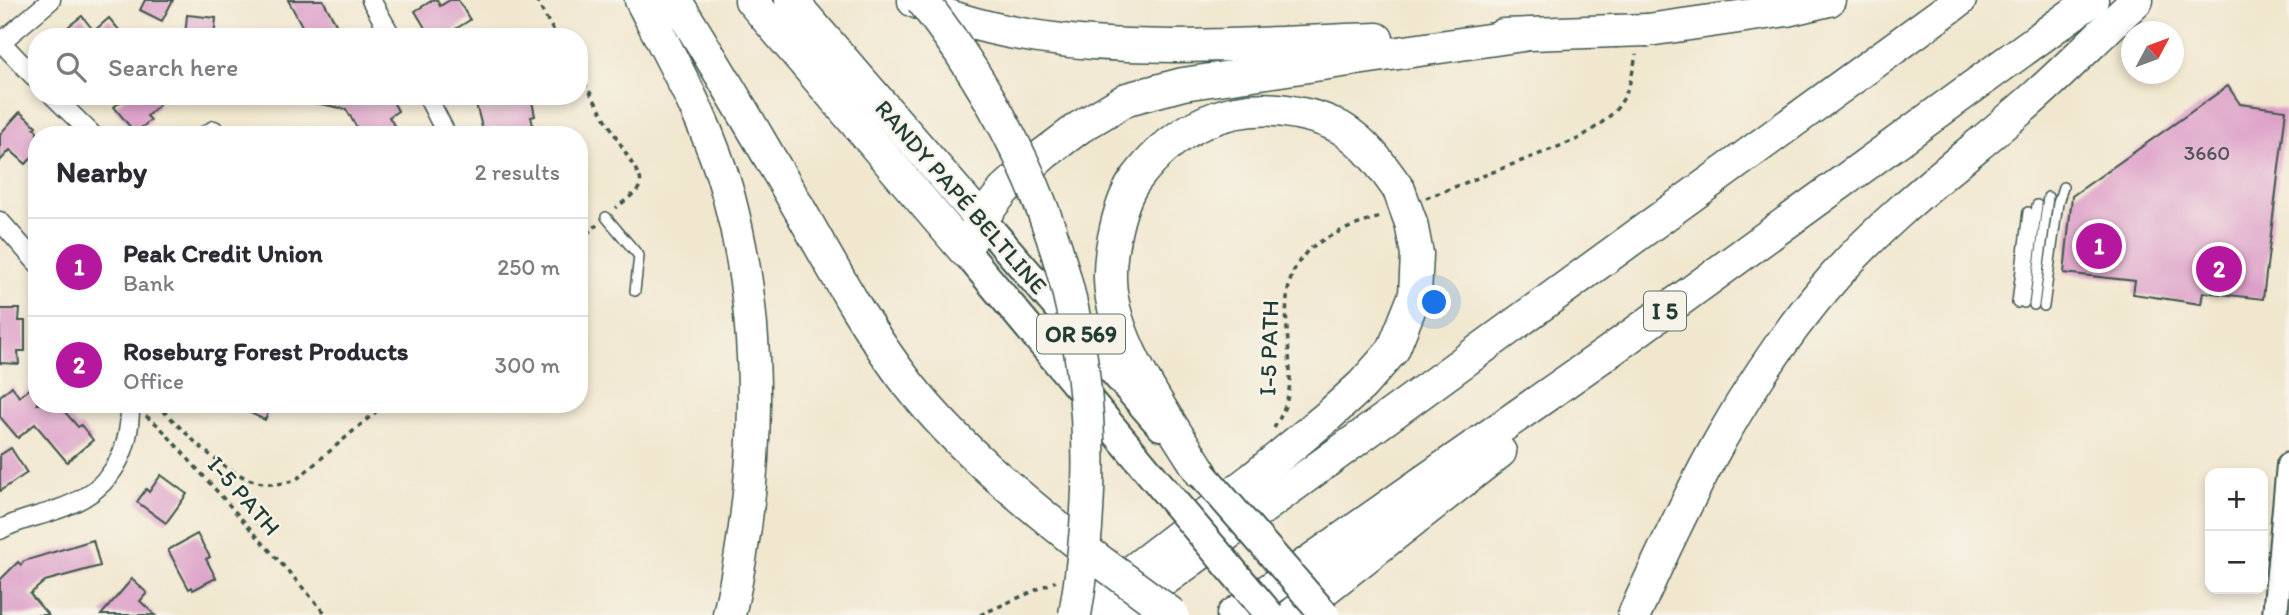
<!DOCTYPE html>
<html lang="en">
<head>
<meta charset="utf-8">
<style>
	body { margin:0; font-family:Itim,sans-serif; background:#f2f2f3; color:#2b2b33 }
	.controls { position:absolute; right:21px; bottom:21px; display:grid; overflow:hidden; border-radius:14px; box-shadow:0 4px 10px #0003 }
	.controls button { width:63px; height:63px; display:grid; place-items:center; padding:0; border:0; border-bottom:2px solid #e1e1e2; background:#fff; color:#2b2b33; font:35px sans-serif }
	.compass { position:absolute; left:2121px; top:21px; width:63px; height:63px; border-radius:50%; background:#fff; box-shadow:0 4px 10px #0003; rotate:49deg }
	.you { position:absolute; left:1435px; top:303px; width:24px; height:24px; margin:-18px; border:5px solid #fff; border-radius:50%; background:#1a73e8; box-shadow:0 0 0 10px #1a73e833 }
	.badge { display:grid; place-items:center; width:46px; height:46px; border-radius:50%; background:#b5179e; color:#fff; font-size:23px; font-weight:700 }
	.pin { position:absolute; translate:-50% -50%; border:4px solid #fff; box-shadow:0 2px 7px #0006 }
	.list { margin:0; padding:0; list-style:none }
	h2 { display:flex; justify-content:space-between; align-items:center; height:91px; margin:0; padding:0 28px; font-size:30px }
	h2 small { font-size:23px; font-weight:400; color:#7c7c81 }
	.list li { display:grid; grid-template-columns:46px 1fr auto; gap:21px; align-items:center; box-sizing:border-box; height:98px; padding:0 28px; border-top:2px solid #e1e1e2 }
	.list b { display:block; font-size:26px; white-space:nowrap }
	.list p { margin:0; font-size:23px; white-space:nowrap; color:#7c7c81 }
	.list em { font-size:23px; font-style:normal; color:#7c7c81 }
	.icon { flex:none; width:38px; height:38px; fill:none; stroke:currentColor; stroke-width:2; stroke-linecap:round; stroke-linejoin:round }
	.map { position:relative; flex:none; width:2289px; height:615px; overflow:hidden }
	.search { position:absolute; background:#fff; box-shadow:0 4px 10px #0003; left:28px; top:28px; width:560px; height:77px; display:flex; align-items:center; gap:18px; box-sizing:border-box; padding:0 24px; border-radius:28px; color:#7c7c81; font-size:26px }
	.panel { position:absolute; background:#fff; box-shadow:0 4px 10px #0003; left:28px; top:126px; width:560px; height:287px; border-radius:28px }
	.map>svg:first-child { display:block }
	.building { fill:#dc9dc7 }
	.lines { fill:none; stroke-linecap:round; stroke-linejoin:round }
	.lane-casing { stroke:#3e564b; stroke-width:12 }
	.street-casing { stroke:#3e564b; stroke-width:21 }
	.secondary-casing { stroke:#3e564b; stroke-width:28 }
	.primary-casing { stroke:#3e564b; stroke-width:32 }
	.highway-casing { stroke:#3e564b; stroke-width:35 }
	.path { stroke:#3e564b; stroke-width:3.5; stroke-dasharray:5 5; stroke-linecap:butt }
	.lane { stroke:#fff; stroke-width:9 }
	.street { stroke:#fff; stroke-width:18 }
	.secondary { stroke:#fff; stroke-width:24 }
	.primary { stroke:#fff; stroke-width:28 }
	.highway { stroke:#fff; stroke-width:32 }
	.primary-bridge-casing { stroke:#3e564b; stroke-width:32; stroke-linecap:butt }
	.highway-bridge-casing { stroke:#3e564b; stroke-width:35; stroke-linecap:butt }
	.primary-bridge { stroke:#fff; stroke-width:28 }
	.highway-bridge { stroke:#fff; stroke-width:32 }
	.labels { text-anchor:middle; stroke-width:5; stroke-linejoin:round; paint-order:stroke }
	.number-label { font-size:21px; fill:#4e5559 }
	.shield { fill:#f7f3e8; stroke:#60746a; stroke-width:2 }
	.shield-label { font-size:23px; font-weight:bold; fill:#1f3d34 }
	.street-label { font-size:24px; fill:#1f3d34; stroke:#f7f3e8 }
</style>
</head>
<body>
<div class="map">
<svg width="2289" height="615" viewBox="0 0 2289 615">
	<rect width="100%" height="100%" fill="#f7f3e8"/>
	<filter id="ink" filterUnits="userSpaceOnUse"><feTurbulence type="fractalNoise" baseFrequency=".0143" numOctaves="2"/><feDisplacementMap in="SourceGraphic" scale="14" xChannelSelector="R" yChannelSelector="G"/><feConvolveMatrix kernelMatrix="1 2 1 2 8 2 1 2 1" color-interpolation-filters="sRGB"/></filter>
	<filter id="wash" filterUnits="userSpaceOnUse"><feTurbulence type="fractalNoise" baseFrequency=".00686" numOctaves="4" result="noise"/><feDisplacementMap in="SourceGraphic" scale="28" xChannelSelector="R" yChannelSelector="G"/><feGaussianBlur stdDeviation="1.57" result="paint"/><feColorMatrix in="noise" values="0 0 0 0 0 0 0 0 0 0 0 0 0 0 0 0 0 1.4 0 .05"/><feComposite in="paint" operator="in"/></filter>
	<g filter="url(#wash)">
		<rect width="100%" height="100%" fill="#f1e7cf"/>
		<g id="blocks">
			<g class="building">
				<polygon points="145,0 173,0 162,21 140,10"/>
				<polygon points="288,0 323,0 343,37 308,37"/>
				<polygon points="433,0 437,0 440,6 450,0 458,0 470,20 454,30 458,37 435,37 432,31 428,33 415,11"/>
				<polygon points="187,15 216,18 214,37 185,37"/>
				<polygon points="82,16 94,31 109,18 125,37 77,37 69,26"/>
				<polygon points="2228,86 2240,104 2286,110 2263,299 2203,292 2201,304 2133,294 2135,281 2064,273 2072,196"/>
				<polygon points="127,96 152,96 159,105 147,116 151,120 135,133 114,107"/>
				<polygon points="316,96 390,96 398,111 389,117 400,135 361,135 346,109 315,103"/>
				<polygon points="474,96 527,96 528,102 532,101 535,116 531,117 533,125 495,135 484,135"/>
				<polygon points="20,112 36,126 34,128 37,131 37,152 26,164 10,150 0,161 0,134"/>
				<polygon points="0,309 20,309 19,321 25,321 25,351 18,351 19,364 0,363"/>
				<polygon points="37,382 37,404 58,404 78,427 81,425 93,440 67,462 35,424 18,438 0,417 0,396 12,386 19,397"/>
				<polygon points="232,404 272,404 265,420"/>
				<polygon points="11,448 27,473 0,491 0,455"/>
				<polygon points="161,475 187,494 166,523 137,502 146,489 149,492"/>
				<polygon points="197,534 210,557 206,559 216,578 193,590 192,587 189,589 168,550"/>
				<polygon points="93,540 100,566 45,581 30,594 48,615 0,615 0,580 18,562 21,565 24,561"/>
				<polygon points="132,579 147,593 140,601 155,615 101,615"/>
			</g>
		</g>
	</g>
	<g filter="url(#ink)">
		<use href="#blocks" fill-opacity="0" stroke="#3e564b" stroke-width="2"/>
		<g class="lines">
			<g class="lane-casing">
				<g id="lane">
					<polyline points="606,217 639,256 635,291"/>
					<polyline points="2017,303 2028,212"/>
					<polyline points="2024,303 2037,205"/>
					<polyline points="2034,305 2048,197"/>
					<polyline points="2044,306 2058,203 2063,187"/>
				</g>
			</g>
			<g class="street-casing">
				<g id="street">
					<polyline points="371,0 392,37"/>
					<polyline points="0,41 37,80"/>
					<polyline points="1,42 51,0"/>
					<polyline points="53,96 93,135"/>
					<polyline points="427,96 447,135"/>
					<polyline points="206,135 214,130"/>
					<polyline points="0,221 37,263"/>
					<path d="M0,530C17,520 37,517 56,510C107,493 131,458 130,404"/>
				</g>
			</g>
			<g class="secondary-casing">
				<polyline id="secondary" points="2275,615 2289,465"/>
			</g>
			<g class="primary-casing">
				<g id="primary">
					<polyline points="981,219 1161,426"/>
					<polyline points="965,251 1170,497"/>
				</g>
			</g>
			<g class="highway-casing">
				<g id="highway">
					<path d="M641,0C673,62 709,125 728,194C765,331 760,478 729,615"/>
					<path d="M675,0C719,69 759,139 800,210C834,270 867,331 909,385C961,451 1027,503 1092,555"/>
					<polyline points="751,0 965,251 981,219 1004,190 1044,154 1080,127 1127,99 1183,84 1523,35"/>
					<polyline points="791,0 981,219"/>
					<path d="M914,1C928,7 943,15 958,19C1090,60 1241,43 1377,39"/>
					<polyline points="1648,30 1787,10 1829,0"/>
					<polyline points="1503,35 1615,31"/>
					<path d="M1202,474C1169,420 1112,344 1110,280C1109,252 1119,201 1136,179C1175,127 1232,99 1297,113C1313,116 1327,120 1341,128C1366,143 1383,167 1399,190"/>
					<polyline points="1079,615 1087,606 1252,479 1327,417 1362,385 1393,350 1415,295 1417,254 1411,223"/>
					<polyline points="1116,615 1960,0"/>
					<polyline points="1233,615 1610,351 2092,0"/>
					<polyline points="1292,615 1500,452"/>
					<path d="M1634,615C1689,493 1746,376 1836,275C1891,213 1958,163 2021,109C2061,75 2098,36 2137,0"/>
				</g>
			</g>
			<g class="path">
				<polyline points="536,0 557,37"/>
				<polyline points="579,74 640,177 641,184 637,191 616,208"/>
				<path d="M1426,198L1578,139C1620,112 1628,102 1636,54"/>
				<polyline points="579,240 597,225"/>
				<path d="M156,404C191,436 244,503 297,479L385,404"/>
				<polyline points="146,416 159,426 327,615"/>
				<path d="M1274,428C1285,411 1291,392 1290,372C1289,331 1274,275 1314,246C1334,231 1360,224 1383,216"/>
				<polyline points="980,615 1056,581"/>
			</g>
			<use href="#lane" class="lane"/>
			<use href="#street" class="street"/>
			<use href="#secondary" class="secondary"/>
			<use href="#primary" class="primary"/>
			<use href="#highway" class="highway"/>
			<g class="primary-bridge-casing">
				<g id="primary-bridge">
					<polyline points="1202,474 1325,615"/>
					<polyline points="1170,497 1270,615"/>
				</g>
			</g>
			<g class="highway-bridge-casing">
				<g id="highway-bridge">
					<path d="M922,0C1067,185 1115,384 1075,615"/>
					<polyline points="1615,31 1648,30"/>
					<polyline points="1399,190 1411,223"/>
					<polyline points="1092,555 1173,615"/>
				</g>
			</g>
			<use href="#primary-bridge" class="primary-bridge"/>
			<use href="#highway-bridge" class="highway-bridge"/>
		</g>
	</g>
	<g class="labels">
		<g class="number-label">
			<text x="2207" y="160">3660</text>
		</g>
		<g class="shield">
			<rect x="1644" y="291.5" width="42" height="39" rx="5"/>
			<rect x="1037" y="314.5" width="88" height="39" rx="5"/>
		</g>
		<g class="shield-label">
			<text x="1665" y="319">I 5</text>
			<text x="1081" y="342">OR 569</text>
		</g>
		<g class="street-label">
			<text transform="translate(961 197) rotate(49)" y="8">RANDY PAPÉ BELTLINE</text>
			<text transform="translate(1269 348) rotate(-88)" y="8">I-5 PATH</text>
			<text transform="translate(244 496) rotate(49)" y="8">I-5 PATH</text>
		</g>
	</g>
</svg>
<div class="controls">
<button>+</button>
<button>−</button>
</div>
<svg class="compass" viewBox="-18 -18 36 36"><path d="M0-13l5 13h-10z" fill="#e53935"/><path d="M0 13l5-13h-10z" fill="#7c7c81"/></svg>
<div class="you"></div>
<div class="pin badge" style="left:2099px;top:246px">1</div>
<div class="pin badge" style="left:2219px;top:269px">2</div>
<div class="search"><svg class="icon" aria-label="search" viewBox="0 0 24 24"><circle cx="10" cy="10" r="6"/><path d="M15 15l6 6"/></svg>Search here</div>
<section class="panel">
<h2>Nearby<small>2 results</small></h2>
<ul class="list">
<li><span class="badge">1</span><div><b>Peak Credit Union</b><p>Bank</p></div><em>250 m</em></li>
<li><span class="badge">2</span><div><b>Roseburg Forest Products</b><p>Office</p></div><em>300 m</em></li>
</ul>
</section>
</div>
</body>
</html>
